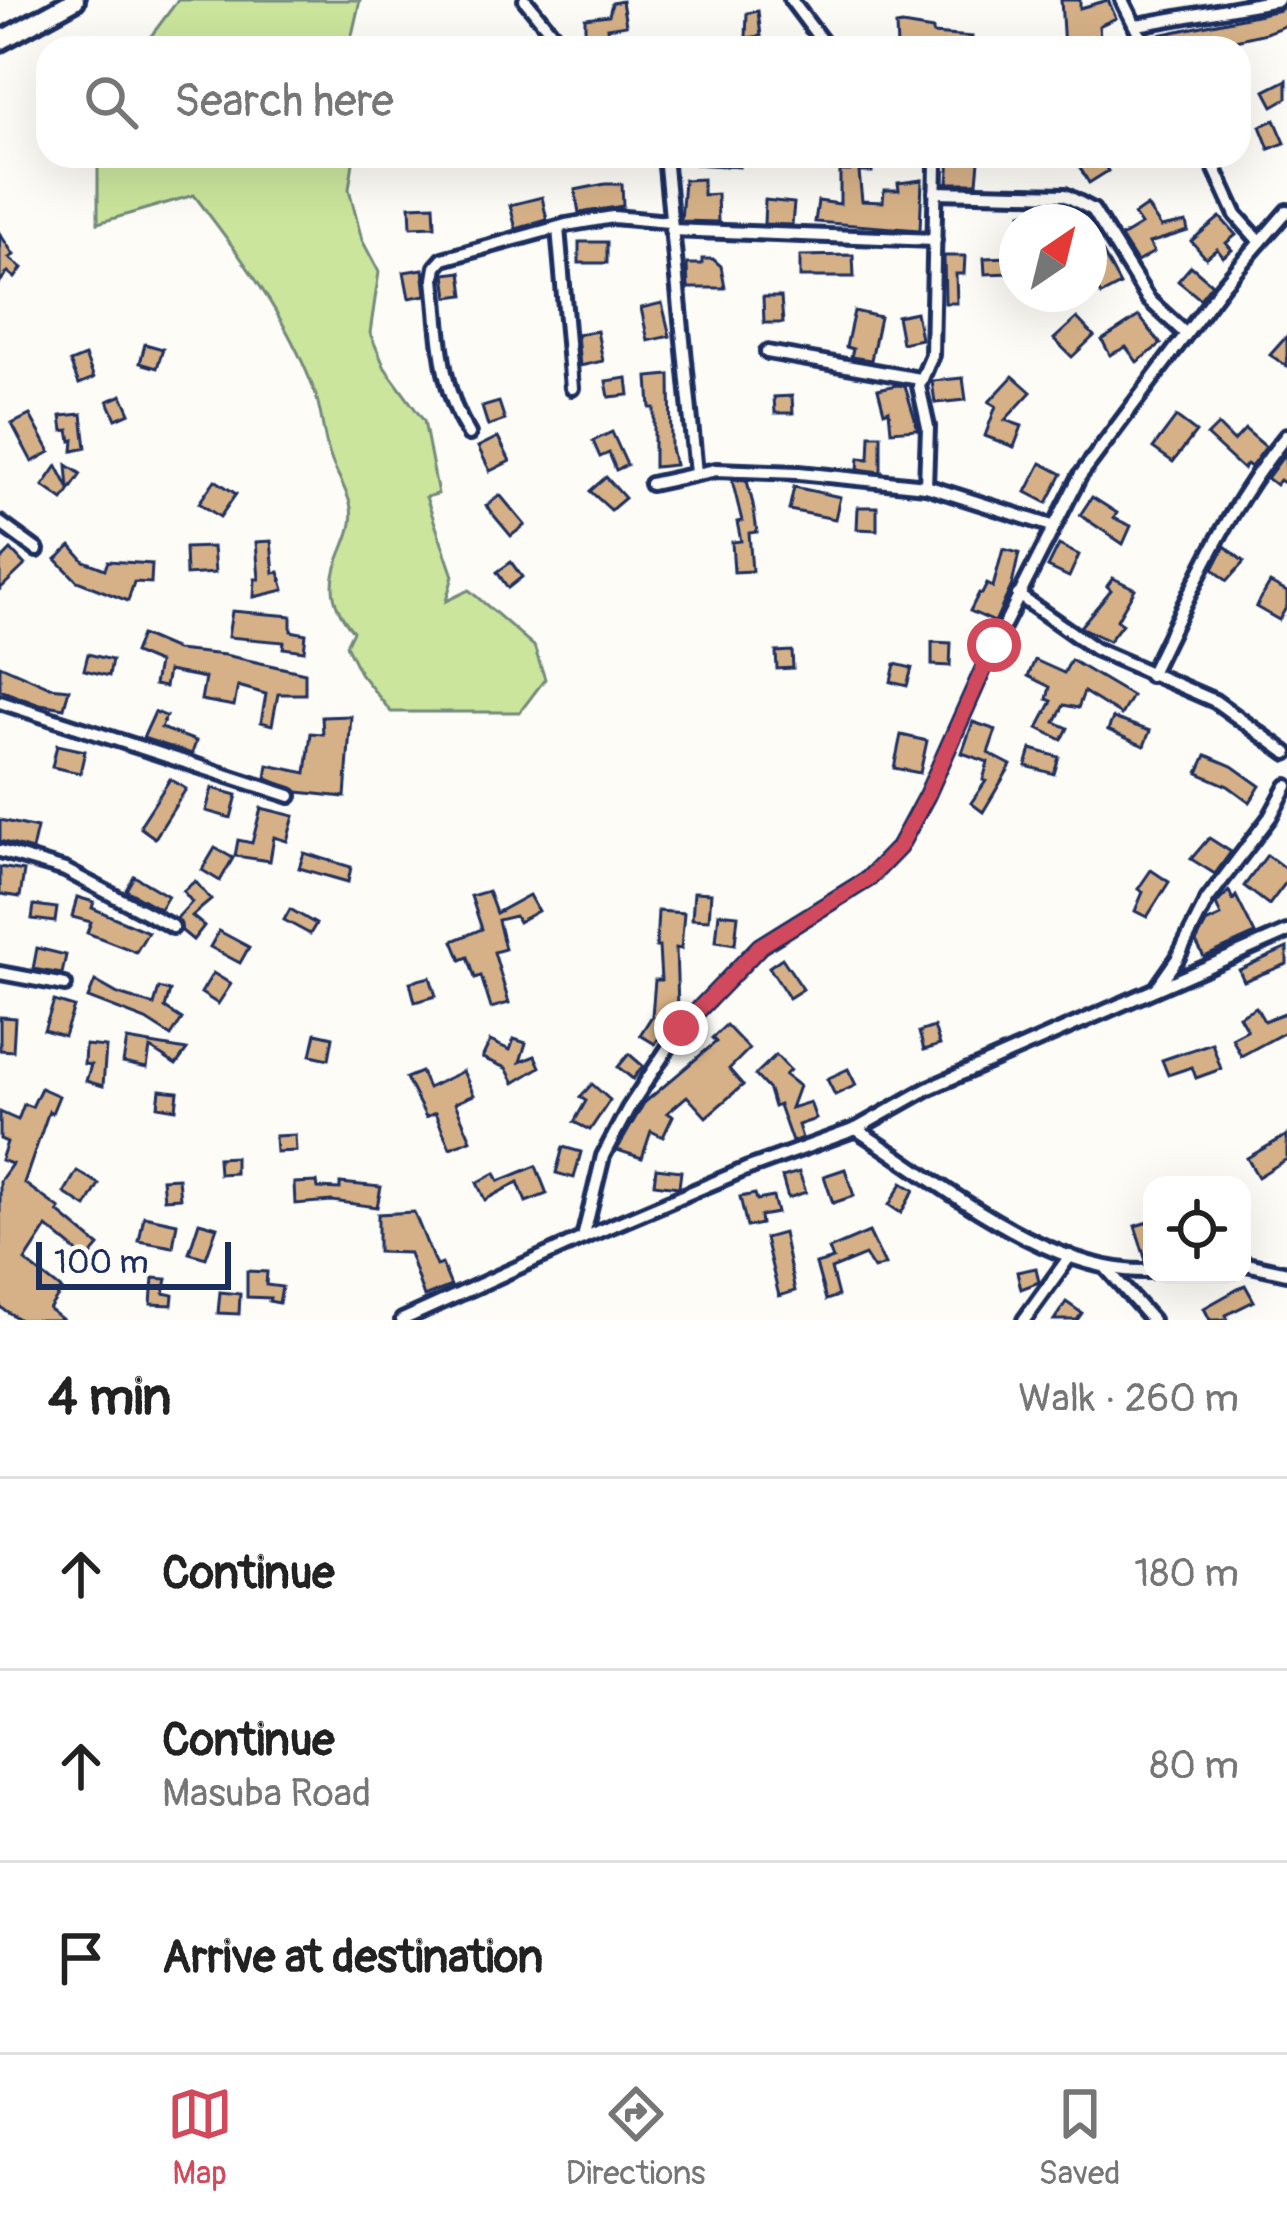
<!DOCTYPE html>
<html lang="en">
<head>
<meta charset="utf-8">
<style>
	body { margin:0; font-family:Pangolin,sans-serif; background:#f2f2f2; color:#222 }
	.controls { position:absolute; right:36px; bottom:36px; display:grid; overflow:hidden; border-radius:24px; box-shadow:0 12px 48px #0002 }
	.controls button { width:108px; height:108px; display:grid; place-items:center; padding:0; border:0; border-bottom:3px solid #e0e0e0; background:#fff; color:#222; font:60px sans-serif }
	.compass { position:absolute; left:999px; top:204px; width:108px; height:108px; border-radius:50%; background:#fff; box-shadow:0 12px 48px #0002; rotate:35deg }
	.scale { position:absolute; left:36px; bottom:30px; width:195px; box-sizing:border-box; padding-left:12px; border:6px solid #1b2f5e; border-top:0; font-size:33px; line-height:42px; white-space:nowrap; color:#1b2f5e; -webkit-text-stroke:9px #fdfcf7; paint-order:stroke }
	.stop { position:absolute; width:36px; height:36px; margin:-27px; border:9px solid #d1495b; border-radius:50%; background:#fff }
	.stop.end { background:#d1495b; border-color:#fff; box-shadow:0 3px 12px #0008 }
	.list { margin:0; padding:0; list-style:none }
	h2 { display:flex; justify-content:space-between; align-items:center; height:156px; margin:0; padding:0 48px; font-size:51px }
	h2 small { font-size:39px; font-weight:400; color:#767676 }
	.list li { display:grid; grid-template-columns:78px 1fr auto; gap:36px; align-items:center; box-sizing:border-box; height:192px; padding:0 48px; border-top:3px solid #e0e0e0 }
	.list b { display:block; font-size:45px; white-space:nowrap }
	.list p { margin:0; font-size:39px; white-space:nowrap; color:#767676 }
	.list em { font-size:39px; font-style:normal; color:#767676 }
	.icon { flex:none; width:66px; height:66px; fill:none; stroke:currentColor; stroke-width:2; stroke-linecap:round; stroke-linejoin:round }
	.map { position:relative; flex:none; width:1287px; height:1320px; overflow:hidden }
	.search { position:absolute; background:#fff; box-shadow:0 12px 48px #0002; left:36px; right:36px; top:36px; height:132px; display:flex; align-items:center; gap:30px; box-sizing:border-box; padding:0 42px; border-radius:36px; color:#767676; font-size:45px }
	.sheet { height:732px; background:#fff }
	nav { display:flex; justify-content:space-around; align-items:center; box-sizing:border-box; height:168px; border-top:3px solid #e0e0e0; background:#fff; font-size:33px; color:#767676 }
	nav a { display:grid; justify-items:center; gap:6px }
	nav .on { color:#d1495b }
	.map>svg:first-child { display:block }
	.green { fill:#cbe59c; stroke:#738a7d; stroke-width:3 }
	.building { fill:#d6b187; stroke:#1b2f5e; stroke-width:3 }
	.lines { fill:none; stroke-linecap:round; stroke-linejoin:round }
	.minor-casing { stroke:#1b2f5e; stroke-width:20 }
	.primary-casing { stroke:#1b2f5e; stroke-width:26 }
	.minor { stroke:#fdfcf7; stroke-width:10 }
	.primary { stroke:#fdfcf7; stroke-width:16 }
	.route { stroke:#d1495b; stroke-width:15 }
</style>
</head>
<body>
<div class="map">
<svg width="1287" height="1320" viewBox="0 0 1287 1320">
	<rect width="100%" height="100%" fill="#fdfcf7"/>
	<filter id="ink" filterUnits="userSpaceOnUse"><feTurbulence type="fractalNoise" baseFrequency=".00833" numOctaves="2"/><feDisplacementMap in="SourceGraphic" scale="24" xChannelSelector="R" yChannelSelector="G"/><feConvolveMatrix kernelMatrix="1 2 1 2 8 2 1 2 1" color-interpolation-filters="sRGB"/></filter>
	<g filter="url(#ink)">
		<g class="green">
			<polygon points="178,0 360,0 349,48 142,48"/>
			<path d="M98,156H354L349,189L362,240L379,272L370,333L385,368L424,421L438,494L426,497L453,576L446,601L469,590L534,646L545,679L520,712H391L360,673L346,645L353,631C304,575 362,546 350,503C345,486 334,470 329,453C322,432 322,410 314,390C287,318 241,256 194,195L98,223Z"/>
		</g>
		<g class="building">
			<polygon points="1061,0 1080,0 1080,8 1108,0 1116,18 1099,26 1101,48 1064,48"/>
			<polygon points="622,1 626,25 607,28 609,48 598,48 597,41 585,42 585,18 609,15 612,3"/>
			<polygon points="1287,3 1287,25 1266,33 1200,48 1156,48 1154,36 1280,10"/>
			<polygon points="758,11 761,36 746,38 747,13"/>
			<polygon points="902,25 933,30 933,34 972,37 971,48 897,48 896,26"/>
			<polygon points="1287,80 1287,98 1273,106 1265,91"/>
			<polygon points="1275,120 1285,143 1269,149 1260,126"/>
			<polygon points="696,156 738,156 739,167 695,164"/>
			<polygon points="851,156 873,156 872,172 859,172 862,201 883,202 884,190 899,190 898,183 922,180 920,230 815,222 818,201 840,204 840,171 850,171"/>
			<polygon points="1073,156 1099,156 1108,171 1089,183"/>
			<polygon points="950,158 979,161 977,183 948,183"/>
			<polygon points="703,179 703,195 717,194 718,222 681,221 684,180"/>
			<polygon points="605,184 622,184 623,206 579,213 575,190"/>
			<polygon points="542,197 547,220 516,229 510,205"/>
			<polygon points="765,200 794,203 792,225 764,224"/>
			<polygon points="434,205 435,226 411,227 410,206"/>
			<polygon points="1045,206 1050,222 1024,222 1021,213"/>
			<polygon points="1147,206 1161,227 1186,222 1188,231 1149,243 1154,252 1137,262 1121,237 1141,225 1134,215"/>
			<polygon points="1220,217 1236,235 1226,243 1232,250 1223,257 1217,249 1206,258 1191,241"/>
			<polygon points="0,234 14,255 9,258 22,268 15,278 8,272 0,282"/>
			<rect x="579" y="242" width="28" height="21"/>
			<polygon points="1103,253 1120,285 1101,295 1094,283 1089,286 1089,260"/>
			<polygon points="853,255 854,277 800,277 800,256"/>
			<polygon points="944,256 965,256 964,274 956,274 957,303 945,303"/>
			<polygon points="1010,257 1011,273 985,274 984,258"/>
			<polygon points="702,259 713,259 721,266 725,288 688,288 687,264 702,264"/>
			<polygon points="1191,266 1212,284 1200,299 1178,281"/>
			<polygon points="423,269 426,295 409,298 404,272"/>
			<polygon points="461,272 464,295 448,297 445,274"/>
			<polygon points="763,297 781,297 783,323 764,323"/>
			<polygon points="662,303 670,336 648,341 641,308"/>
			<polygon points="854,311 880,317 871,360 851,357 853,349 846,347"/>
			<polygon points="916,312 921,339 902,343 897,316"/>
			<polygon points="1139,316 1161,344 1137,362 1126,347 1110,355 1102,340"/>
			<polygon points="1077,318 1094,336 1072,357 1054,339"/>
			<polygon points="597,331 603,361 580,366 577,335"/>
			<polygon points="1287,336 1287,366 1270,355"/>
			<polygon points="145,344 163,349 157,368 140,363"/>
			<polygon points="85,356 94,378 79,384 70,362"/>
			<polygon points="670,375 671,448 675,465 654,467 654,408 650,408 648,377"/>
			<polygon points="1013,376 1031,392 1005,420 1022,426 1014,447 985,436 996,406 989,402"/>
			<polygon points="627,378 629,395 609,397 606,381"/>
			<polygon points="963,378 966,400 935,403 932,381"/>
			<polygon points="897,385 905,386 918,429 891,431 889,410 884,412 878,389"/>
			<polygon points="122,395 130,413 116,419 108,401"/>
			<polygon points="792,396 793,413 775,413 774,397"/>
			<polygon points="499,402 505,420 488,426 482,407"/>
			<polygon points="82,414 86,448 73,451 74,440 71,441 69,430 63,431 61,416"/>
			<polygon points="30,415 50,452 32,462 12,424"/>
			<polygon points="1176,417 1196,432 1173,462 1153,448"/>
			<polygon points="1218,425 1234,441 1245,429 1266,447 1251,467 1247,464 1243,469 1207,436"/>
			<polygon points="612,432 627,465 616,470 609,453 600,457 593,441"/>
			<polygon points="870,435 881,435 881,472 858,469 859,458 869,459"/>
			<polygon points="498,437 510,461 490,471 478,447"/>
			<polygon points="1285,454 1287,485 1280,480 1276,485 1267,478"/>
			<polygon points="1041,463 1062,474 1047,503 1026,492"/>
			<polygon points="67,465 81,474 63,500 43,486 57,466 69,489"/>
			<polygon points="606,477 625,498 611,510 590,491"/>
			<polygon points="215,480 236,494 220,517 199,503"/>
			<polygon points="732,480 747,481 753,504 757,532 749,533 752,571 734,572 732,542 741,541 737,522 742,521"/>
			<polygon points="794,487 840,497 835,519 789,510"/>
			<polygon points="500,495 525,525 511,536 486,506"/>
			<polygon points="1092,497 1117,513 1114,518 1131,526 1123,544 1080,515"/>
			<polygon points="858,507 877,507 877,530 857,529"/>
			<polygon points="271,541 274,573 279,572 284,590 254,597 255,579 259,579 256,542"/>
			<polygon points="1059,545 1079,555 1069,577 1048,567"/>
			<polygon points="71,546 84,561 105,569 108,561 152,564 151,583 134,582 128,601 77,581 56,559"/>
			<polygon points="1225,546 1244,562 1227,581 1213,569"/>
			<polygon points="213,547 215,573 186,575 185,548"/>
			<polygon points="1003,549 1019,553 1012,585 995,622 970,611 979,593 982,594 987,584 993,587"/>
			<polygon points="11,550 25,565 0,589 0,561"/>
			<polygon points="511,562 522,577 508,588 497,572"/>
			<polygon points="1113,578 1135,589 1117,620 1122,624 1109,641 1080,627 1111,590 1107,586"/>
			<polygon points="1270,583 1287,592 1287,606 1279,620 1256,607"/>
			<polygon points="232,611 291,616 291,631 306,634 304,651 283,648 284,642 228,637"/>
			<polygon points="141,635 176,650 225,655 305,673 305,694 278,694 272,725 261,722 266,694 238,686 234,706 201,700 205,678 168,671 165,687 154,685 158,663 134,653"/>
			<polygon points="932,642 951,643 950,666 932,665"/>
			<polygon points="792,651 793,668 777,669 776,652"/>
			<polygon points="88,654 112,660 109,676 84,670"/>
			<polygon points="1035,660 1064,673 1071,660 1132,696 1121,715 1084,692 1078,708 1064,705 1055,722 1068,728 1062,740 1038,728 1052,701 1047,699 1050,687 1028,676"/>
			<polygon points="895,664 912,668 907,686 891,682"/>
			<polygon points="0,665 50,687 69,689 64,708 34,703 0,690"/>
			<polygon points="155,712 166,716 161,728 196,741 192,754 143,738"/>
			<polygon points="351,716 345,797 298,792 266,778 268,765 306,773 311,733 323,734 322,717"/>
			<polygon points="1113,718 1150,731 1144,746 1108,730"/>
			<polygon points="973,722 996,730 988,753 1011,765 983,812 971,803 986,781 983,780 988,762 962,753"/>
			<polygon points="901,735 927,741 920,773 894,768"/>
			<polygon points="57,745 85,751 80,773 52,767"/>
			<polygon points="1031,749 1059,757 1054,774 1026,766"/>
			<polygon points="1206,755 1232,766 1260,786 1250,802 1228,786 1198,773"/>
			<polygon points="170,779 186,789 155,838 141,828 141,824"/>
			<polygon points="212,788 237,795 231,818 206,811"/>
			<polygon points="261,808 294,816 287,841 274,837 270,861 235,856 238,840 252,843"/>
			<polygon points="0,820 37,828 32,850 0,841"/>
			<polygon points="1209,838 1231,852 1215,874 1191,859"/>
			<polygon points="215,848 233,858 220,881 202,870"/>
			<polygon points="304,853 351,867 348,882 299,868"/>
			<polygon points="1267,855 1287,870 1287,881 1269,905 1244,886"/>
			<polygon points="0,867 24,871 20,897 0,894"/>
			<polygon points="1151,870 1169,882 1147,917 1135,911 1143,892 1138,889"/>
			<polygon points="134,876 168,896 160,909 126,890"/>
			<polygon points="195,881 211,900 192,916 204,926 193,940 182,931 177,918 192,902 183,891"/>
			<polygon points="488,891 496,913 529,895 538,911 518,922 515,916 498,920 505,949 494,952 509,1003 491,1008 481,976 475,978 468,957 461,960 453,941 482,929 471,896"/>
			<polygon points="1229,891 1233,900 1236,896 1255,934 1204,957 1196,942 1206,923 1221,916 1216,904"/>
			<polygon points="694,892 711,893 709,920 692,919"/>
			<polygon points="77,897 94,902 92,908 148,932 136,952 87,933 91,922 72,917"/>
			<polygon points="34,905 57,908 55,922 32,919"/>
			<polygon points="290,909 316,924 310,934 284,920"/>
			<polygon points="658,911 684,913 681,949 676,948 678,1008 655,1044 640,1035 652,1016 655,980 661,980 659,947 656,947"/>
			<polygon points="719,913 738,915 735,944 716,941"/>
			<polygon points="219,931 249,947 240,963 210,947"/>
			<polygon points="37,948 66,955 62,974 33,969"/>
			<polygon points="1287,948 1287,964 1244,981 1239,970"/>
			<polygon points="782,958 803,989 789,998 769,967"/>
			<polygon points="213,973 231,984 218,1004 201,993"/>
			<polygon points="430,977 436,996 415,1002 410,982"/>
			<polygon points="95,981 118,994 154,1005 159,988 170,991 165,1008 182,1019 171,1036 146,1020 88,998"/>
			<polygon points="54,1001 74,1007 64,1036 44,1030"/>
			<polygon points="1256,1007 1264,1021 1287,1012 1287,1031 1241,1056 1232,1038 1247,1030 1239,1016"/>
			<polygon points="0,1017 15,1018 13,1051 0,1050"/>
			<polygon points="726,1025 749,1049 729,1069 743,1085 706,1117 687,1096 667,1113 673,1116 663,1137 651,1131 642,1158 617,1150 644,1103 716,1042 712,1038"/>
			<polygon points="934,1027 940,1045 924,1050 919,1032"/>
			<polygon points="316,1033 333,1037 329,1059 311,1055"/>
			<polygon points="514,1039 526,1043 520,1062 535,1056 540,1067 514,1083 506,1068 482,1058 490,1041 510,1050"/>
			<polygon points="127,1040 187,1050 176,1065 150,1048 147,1068 123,1063"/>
			<polygon points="1212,1043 1221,1069 1196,1078 1192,1067 1168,1075 1162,1060"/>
			<polygon points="85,1045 106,1047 103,1086 86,1081 91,1065 84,1064"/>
			<polygon points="629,1054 643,1066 633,1079 618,1067"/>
			<polygon points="776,1055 790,1070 785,1075 799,1086 791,1108 810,1102 816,1119 798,1125 802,1138 792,1142 779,1105 774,1107 769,1090 755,1075"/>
			<polygon points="848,1069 856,1085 835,1095 827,1079"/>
			<polygon points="463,1071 474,1095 455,1103 471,1140 450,1148 435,1113 426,1117 406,1078 421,1072 428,1088"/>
			<polygon points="592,1084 610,1100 590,1130 574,1122 586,1101 580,1097"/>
			<polygon points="41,1088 59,1096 52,1113 49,1111 24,1183 60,1209 58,1212 99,1246 87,1260 47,1227 25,1261 62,1290 49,1309 63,1320 20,1320 0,1307 0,1181 12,1164 1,1160 7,1142 0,1139 0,1112 18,1120 24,1104 32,1107"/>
			<polygon points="160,1090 178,1092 176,1109 158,1106"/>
			<polygon points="295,1135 296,1151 276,1152 275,1136"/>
			<polygon points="1287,1135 1287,1159 1258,1177 1247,1158"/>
			<polygon points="563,1147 581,1152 574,1178 556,1173"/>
			<polygon points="235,1157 235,1173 219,1174 218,1158"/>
			<polygon points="536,1166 547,1194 526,1202 518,1182 485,1200 477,1183 495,1173 499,1181"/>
			<polygon points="656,1168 681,1171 679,1187 654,1184"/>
			<polygon points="845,1169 854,1196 833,1203 824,1176"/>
			<polygon points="77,1171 99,1184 86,1207 64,1193"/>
			<polygon points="799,1172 806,1192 788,1198 782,1177"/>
			<polygon points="178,1178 180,1198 164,1199 162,1179"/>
			<polygon points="317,1182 318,1188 340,1189 340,1183 381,1187 377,1207 332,1201 295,1204 294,1183"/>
			<polygon points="902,1183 914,1190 901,1213 889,1205"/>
			<polygon points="755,1194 757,1200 773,1197 777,1213 760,1216 761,1224 747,1227 740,1197"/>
			<polygon points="414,1212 436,1266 442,1264 451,1286 424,1297 409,1253 378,1252 378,1214"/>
			<polygon points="144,1216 177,1223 173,1247 139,1241"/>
			<polygon points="1152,1221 1152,1261 1146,1261 1135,1226"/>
			<polygon points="199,1222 217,1227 206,1258 189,1253"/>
			<polygon points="869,1232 885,1265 874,1269 865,1255 831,1269 838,1296 826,1300 816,1264 833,1259 829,1249"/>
			<polygon points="783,1233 795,1291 779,1296 765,1238"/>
			<polygon points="1036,1268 1039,1282 1021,1289 1017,1272"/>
			<polygon points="247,1271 267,1272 266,1285 282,1287 279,1303 269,1301 270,1298 247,1297"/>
			<polygon points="153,1278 167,1279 164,1293 173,1295 172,1305 151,1304"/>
			<polygon points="1245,1285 1254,1301 1226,1315 1228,1320 1210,1320 1204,1308"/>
			<polygon points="220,1292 240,1294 239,1314 218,1313"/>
			<polygon points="1066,1302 1082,1313 1077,1320 1054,1320"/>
		</g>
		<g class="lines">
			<g class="minor-casing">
				<g id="minor">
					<polyline points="525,0 564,48"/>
					<polyline points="791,0 827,48"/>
					<polyline points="1122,0 1146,48"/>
					<polyline points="1137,25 1278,0"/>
					<polyline points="665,156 696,473"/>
					<polyline points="1209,156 1236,215 1260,242"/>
					<polyline points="935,192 1065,195 1093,210 1148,299 1186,334"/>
					<polyline points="558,228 572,388"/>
					<polyline points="671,230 935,240"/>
					<polyline points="767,352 920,379"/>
					<path d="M469,434C439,387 440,333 434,279L436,267L443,259L566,225L613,217L669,222"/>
					<polyline points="651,484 716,470 799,473 926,486 1052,526"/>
					<polyline points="926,486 928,427 919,386 932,355 936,164 931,156"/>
					<polyline points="0,523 37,550"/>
					<polyline points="1018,595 1095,649 1215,701 1287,753"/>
					<path d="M1150,675C1191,592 1227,507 1287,435"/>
					<polyline points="0,702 290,796"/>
					<polyline points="0,851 65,870 173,927"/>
					<polyline points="0,973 65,985"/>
					<polyline points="1156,989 1177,959 1207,900 1270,817 1287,786"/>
					<path d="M856,1129C940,1183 1049,1275 1152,1271"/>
					<polyline points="583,1238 746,1169 856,1129 927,1089 1287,932"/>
					<polyline points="1242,1263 1287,1273"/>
					<polyline points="1107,1269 1152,1320"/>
					<polyline points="402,1320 583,1238 603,1156 628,1109 681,1028 760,946 868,879 899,847 927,795 994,645 1080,476 1223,285 1287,211"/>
					<polyline points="1024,1320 1070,1256"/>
				</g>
			</g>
			<g class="primary-casing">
				<polyline id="primary" points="0,41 75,0"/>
			</g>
			<use href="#minor" class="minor"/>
			<use href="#primary" class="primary"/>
		</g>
	</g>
	<g class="lines" filter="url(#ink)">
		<polyline class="route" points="681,1028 760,946 868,879 899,847 927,795 994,645"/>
	</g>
</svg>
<div class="controls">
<button><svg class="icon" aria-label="locate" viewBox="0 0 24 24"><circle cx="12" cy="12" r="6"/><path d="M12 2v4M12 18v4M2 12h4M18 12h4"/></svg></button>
</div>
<svg class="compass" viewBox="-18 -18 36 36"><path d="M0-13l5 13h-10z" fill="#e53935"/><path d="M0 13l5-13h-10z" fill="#767676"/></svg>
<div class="scale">100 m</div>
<div class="stop" style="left:994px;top:645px"></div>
<div class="stop end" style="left:681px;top:1028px"></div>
<div class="search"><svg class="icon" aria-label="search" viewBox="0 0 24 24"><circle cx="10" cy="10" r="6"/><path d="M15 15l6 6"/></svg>Search here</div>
</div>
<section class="sheet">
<h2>4 min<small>Walk · 260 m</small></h2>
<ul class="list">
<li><svg class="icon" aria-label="ahead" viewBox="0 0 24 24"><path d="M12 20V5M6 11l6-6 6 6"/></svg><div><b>Continue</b></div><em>180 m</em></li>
<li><svg class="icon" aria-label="ahead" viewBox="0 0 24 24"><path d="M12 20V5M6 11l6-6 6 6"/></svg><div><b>Continue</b><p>Masuba Road</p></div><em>80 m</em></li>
<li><svg class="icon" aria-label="arrive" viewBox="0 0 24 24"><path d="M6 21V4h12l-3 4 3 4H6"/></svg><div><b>Arrive at destination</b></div></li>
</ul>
</section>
<nav>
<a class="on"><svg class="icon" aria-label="map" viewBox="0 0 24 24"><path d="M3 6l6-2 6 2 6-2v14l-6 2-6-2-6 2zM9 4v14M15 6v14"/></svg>Map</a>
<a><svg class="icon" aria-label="directions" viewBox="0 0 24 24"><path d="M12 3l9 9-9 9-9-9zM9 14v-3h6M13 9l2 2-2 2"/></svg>Directions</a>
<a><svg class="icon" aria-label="saved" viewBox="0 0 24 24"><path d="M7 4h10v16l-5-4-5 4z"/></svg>Saved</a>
</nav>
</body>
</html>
